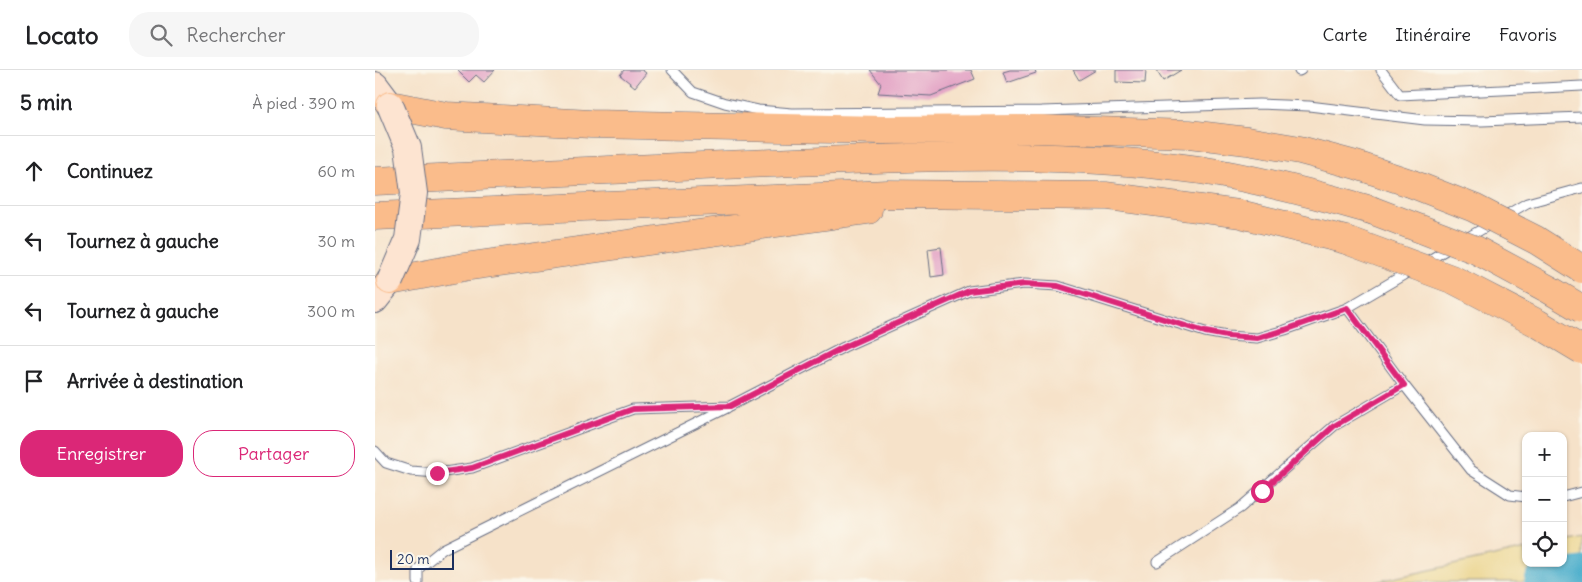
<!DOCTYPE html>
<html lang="fr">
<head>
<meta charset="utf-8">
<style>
	body { margin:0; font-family:Delius,sans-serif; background:#f6f6f6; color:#202124 }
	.controls { position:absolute; right:15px; bottom:15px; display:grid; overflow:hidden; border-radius:10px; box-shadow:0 1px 4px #0004 }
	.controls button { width:45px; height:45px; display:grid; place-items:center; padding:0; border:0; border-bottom:1px solid #e0e0e0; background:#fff; color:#202124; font:25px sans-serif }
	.scale { position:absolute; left:15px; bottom:12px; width:64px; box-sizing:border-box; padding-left:5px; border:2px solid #1b2f5e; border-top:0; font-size:14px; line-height:18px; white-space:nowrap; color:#1b2f5e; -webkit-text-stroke:4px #fbf7ec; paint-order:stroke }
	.stop { position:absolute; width:15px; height:15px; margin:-11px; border:4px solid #db2777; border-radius:50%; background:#fff }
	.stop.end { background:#db2777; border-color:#fff; box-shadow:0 1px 5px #0008 }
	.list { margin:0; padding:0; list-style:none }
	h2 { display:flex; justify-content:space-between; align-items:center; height:65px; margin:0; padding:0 20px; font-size:21px }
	h2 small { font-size:16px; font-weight:400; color:#757577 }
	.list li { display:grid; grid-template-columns:32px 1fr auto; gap:15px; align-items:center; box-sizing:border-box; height:70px; padding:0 20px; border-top:1px solid #e0e0e0 }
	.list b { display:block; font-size:19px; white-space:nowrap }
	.list em { font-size:16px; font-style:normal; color:#757577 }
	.actions { display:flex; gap:10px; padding:15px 20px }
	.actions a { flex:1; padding:11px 0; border:1px solid #db2777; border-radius:20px; text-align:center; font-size:18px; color:#db2777 }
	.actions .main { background:#db2777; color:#fff }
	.icon { flex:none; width:28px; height:28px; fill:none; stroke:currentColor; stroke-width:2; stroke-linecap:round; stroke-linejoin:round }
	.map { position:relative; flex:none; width:1207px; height:512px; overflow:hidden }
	header { display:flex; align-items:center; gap:30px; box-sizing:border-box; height:70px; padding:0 25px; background:#fff; border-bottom:1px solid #e0e0e0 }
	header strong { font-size:24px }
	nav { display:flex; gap:28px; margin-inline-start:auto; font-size:18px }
	.search { width:350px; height:45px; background:#f6f6f6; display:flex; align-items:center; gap:12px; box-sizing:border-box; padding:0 18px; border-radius:20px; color:#757577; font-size:19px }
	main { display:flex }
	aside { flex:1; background:#fff }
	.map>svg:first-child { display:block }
	.sand { fill:#eeda9e; stroke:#84847e }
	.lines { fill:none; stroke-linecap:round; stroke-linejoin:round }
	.river { stroke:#4dafcc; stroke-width:39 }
	.building { fill:#e3a3c5 }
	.service-casing { stroke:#686e83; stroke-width:11 }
	.secondary-casing { stroke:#686e83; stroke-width:28 }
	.trunk-casing { stroke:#686e83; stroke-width:29 }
	.service { stroke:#fff; stroke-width:9 }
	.secondary { stroke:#fde4d1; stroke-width:26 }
	.trunk { stroke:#fabc8b; stroke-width:28 }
	.secondary-bridge-casing { stroke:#686e83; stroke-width:28; stroke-linecap:butt }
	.trunk-bridge-casing { stroke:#686e83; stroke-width:29; stroke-linecap:butt }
	.secondary-bridge { stroke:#fde4d1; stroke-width:26 }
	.trunk-bridge { stroke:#fabc8b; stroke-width:28 }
	.route { stroke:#db2777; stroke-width:6 }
</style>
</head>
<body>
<header>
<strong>Locato</strong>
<div class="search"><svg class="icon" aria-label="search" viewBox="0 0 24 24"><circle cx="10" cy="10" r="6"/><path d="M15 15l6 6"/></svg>Rechercher</div>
<nav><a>Carte</a><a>Itinéraire</a><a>Favoris</a></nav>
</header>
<main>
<aside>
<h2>5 min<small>À pied · 390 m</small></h2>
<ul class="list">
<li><svg class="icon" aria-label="ahead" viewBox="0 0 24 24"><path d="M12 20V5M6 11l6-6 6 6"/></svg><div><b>Continuez</b></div><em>60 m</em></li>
<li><svg class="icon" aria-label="left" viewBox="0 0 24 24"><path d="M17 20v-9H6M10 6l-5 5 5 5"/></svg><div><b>Tournez à gauche</b></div><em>30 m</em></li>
<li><svg class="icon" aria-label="left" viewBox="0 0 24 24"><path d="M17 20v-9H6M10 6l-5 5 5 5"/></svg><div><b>Tournez à gauche</b></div><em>300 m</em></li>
<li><svg class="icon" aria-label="arrive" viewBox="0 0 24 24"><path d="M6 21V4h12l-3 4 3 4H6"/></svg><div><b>Arrivée à destination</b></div></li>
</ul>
<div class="actions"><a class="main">Enregistrer</a><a>Partager</a></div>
</aside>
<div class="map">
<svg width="1207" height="512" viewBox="0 0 1207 512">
	<rect width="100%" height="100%" fill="#fbf7ec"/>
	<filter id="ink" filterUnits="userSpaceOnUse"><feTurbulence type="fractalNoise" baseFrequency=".02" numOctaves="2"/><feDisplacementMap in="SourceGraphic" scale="10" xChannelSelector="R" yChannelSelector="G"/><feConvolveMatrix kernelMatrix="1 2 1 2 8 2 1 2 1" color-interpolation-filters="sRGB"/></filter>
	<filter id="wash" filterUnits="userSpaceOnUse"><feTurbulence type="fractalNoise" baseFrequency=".0096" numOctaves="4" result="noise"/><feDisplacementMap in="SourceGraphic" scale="20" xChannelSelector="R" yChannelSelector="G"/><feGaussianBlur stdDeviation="1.12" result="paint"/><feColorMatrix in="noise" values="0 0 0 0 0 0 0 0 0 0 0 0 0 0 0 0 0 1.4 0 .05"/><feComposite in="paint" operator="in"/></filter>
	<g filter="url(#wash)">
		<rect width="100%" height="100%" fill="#f6e2c9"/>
		<polygon class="sand" points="1207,467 1207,512 1000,512 1151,479 1151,493 1188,493 1188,471"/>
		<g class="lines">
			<polyline class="river" points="1169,512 1207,506"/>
		</g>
		<g id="blocks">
			<g class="building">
				<polygon points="84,0 120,0 109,12 101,5 94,12 83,1"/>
				<polygon points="249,0 267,0 271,3 260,17 245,5"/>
				<polygon points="495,0 596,0 600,9 556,26 503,23 506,14"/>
				<polygon points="635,0 660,0 661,3 632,13 628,2"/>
				<polygon points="698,0 721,0 704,10"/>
				<polygon points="741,0 771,0 770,13 741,12"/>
				<polygon points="781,0 806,0 788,11"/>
				<polygon points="566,177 569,205 556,207 553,179"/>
			</g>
		</g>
	</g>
	<g filter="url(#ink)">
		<use href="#blocks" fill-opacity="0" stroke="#686e83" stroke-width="1"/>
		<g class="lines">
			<g class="service-casing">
				<g id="service">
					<polyline points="297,0 318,22 350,33 383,40 417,43 667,41 884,34 934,36 1050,50 1107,51 1207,47"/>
					<polyline points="1006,0 1025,25 1207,16"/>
					<polyline points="924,1 926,0"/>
					<polyline points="1090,169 1152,133 1207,118"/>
					<polyline points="1049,193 1076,177"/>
					<polyline points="972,238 1029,315 1096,400 1135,425 1151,427"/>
					<polyline points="0,381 11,393 36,401 62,403 97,398 258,339 355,336 469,277 594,221 649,214 683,216 830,262 852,266 882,268 910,260 972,238 1037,200"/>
					<polyline points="1188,427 1207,422"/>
					<polyline points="782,492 865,438 959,356 1029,315"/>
					<polyline points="43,512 43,499 68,479 352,338"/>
				</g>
			</g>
			<g class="secondary-casing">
				<g id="secondary">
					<polyline points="0,15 15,35"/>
					<polyline points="0,230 15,211"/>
				</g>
			</g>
			<g class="trunk-casing">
				<g id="trunk">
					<polyline points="15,35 71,46 216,54 507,60 661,59 814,64 872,71 925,80 981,95 1035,113"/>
					<path d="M0,111C132,104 265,99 397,93C538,87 685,80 825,100C883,109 940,124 996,140"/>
					<polyline points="0,146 513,124 732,126 865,144 971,170"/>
					<polyline points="15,211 89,197 493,140"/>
				</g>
			</g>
			<use href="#service" class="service"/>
			<use href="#secondary" class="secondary"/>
			<use href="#trunk" class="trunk"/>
			<g class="secondary-bridge-casing">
				<polyline id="secondary-bridge" points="15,35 33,78 39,123 33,169 15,211"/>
			</g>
			<g class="trunk-bridge-casing">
				<g id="trunk-bridge">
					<polyline points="1035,113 1099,138 1161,170 1207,199"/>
					<polyline points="996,140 1101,180 1175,220 1207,239"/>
					<polyline points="971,170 1079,210 1162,253 1207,280"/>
				</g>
			</g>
			<use href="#secondary-bridge" class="secondary-bridge"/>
			<use href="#trunk-bridge" class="trunk-bridge"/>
		</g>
	</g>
	<g class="lines" filter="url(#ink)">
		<polyline class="route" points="62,403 97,398 258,339 355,336 469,277 594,221 650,214 683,216 830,262 852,266 882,268 910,260 972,238 1029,315 959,356 887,421"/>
	</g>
</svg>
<div class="controls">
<button>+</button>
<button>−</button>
<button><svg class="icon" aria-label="locate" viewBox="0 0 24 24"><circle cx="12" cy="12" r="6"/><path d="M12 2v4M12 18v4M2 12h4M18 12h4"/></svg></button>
</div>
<div class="scale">20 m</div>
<div class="stop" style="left:887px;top:421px"></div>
<div class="stop end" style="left:62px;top:403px"></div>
</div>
</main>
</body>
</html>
